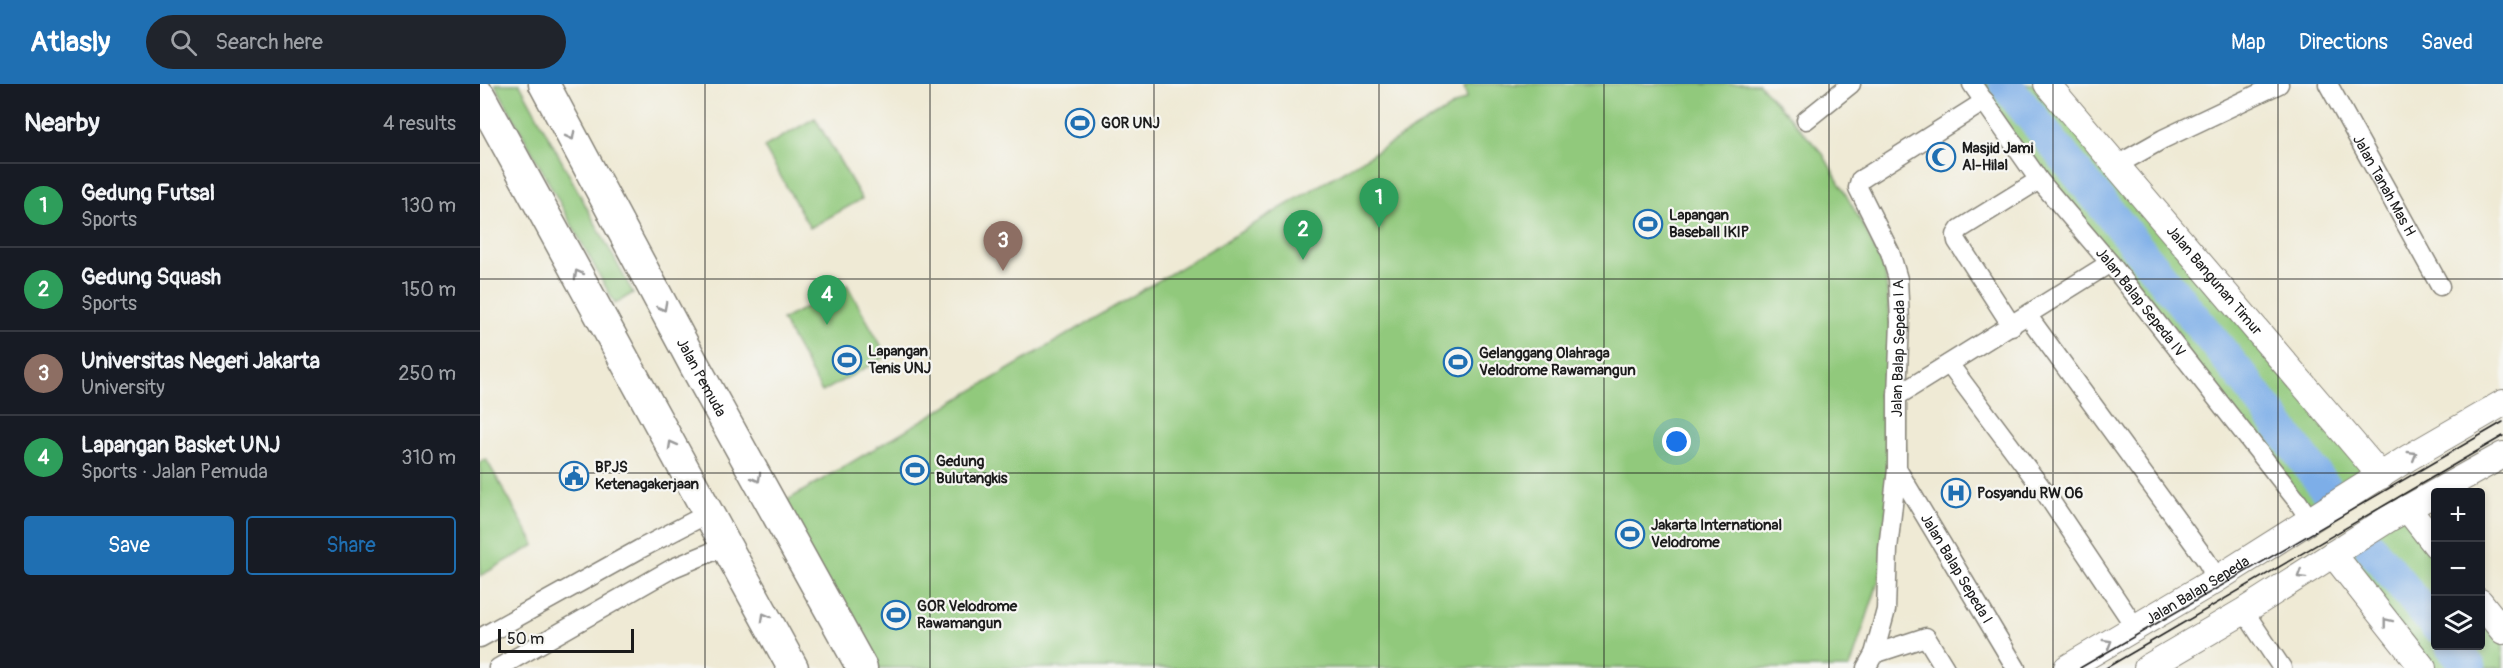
<!DOCTYPE html>
<html lang="en">
<head>
<meta charset="utf-8">
<style>
	body { margin:0; font-family:Pangolin,sans-serif; background:#20242c; color:#f1f3f6 }
	.controls { position:absolute; right:18px; bottom:18px; display:grid; overflow:hidden; border-radius:6px; box-shadow:0 3px 9px #0003 }
	.controls button { width:54px; height:54px; display:grid; place-items:center; padding:0; border:0; border-bottom:2px solid #363941; background:#171b24; color:#f1f3f6; font:30px sans-serif }
	.scale { position:absolute; left:18px; bottom:15px; width:136px; box-sizing:border-box; padding-left:6px; border:3px solid #1c1c1c; border-top:0; font-size:16px; line-height:21px; white-space:nowrap; color:#1c1c1c; -webkit-text-stroke:4px #f6f6f2; paint-order:stroke }
	.you { position:absolute; left:1197px; top:358px; width:21px; height:21px; margin:-15px; border:4px solid #fff; border-radius:50%; background:#1a73e8; box-shadow:0 0 0 9px #1a73e833 }
	.badge { display:grid; place-items:center; width:39px; height:39px; border-radius:50%; background:#1f6fb2; color:#fff; font-size:20px; font-weight:700 }
	.pin { position:absolute; translate:-50% -50px; filter:drop-shadow(0 2px 3px #0008) }
	.pin::after { content:''; position:absolute; top:32px; width:21px; height:18px; background:inherit; clip-path:polygon(0 0,100% 0,50% 100%) }
	.list { margin:0; padding:0; list-style:none }
	h2 { display:flex; justify-content:space-between; align-items:center; height:78px; margin:0; padding:0 24px; font-size:26px }
	h2 small { font-size:20px; font-weight:400; color:#9ea1a6 }
	.list li { display:grid; grid-template-columns:39px 1fr auto; gap:18px; align-items:center; box-sizing:border-box; height:84px; padding:0 24px; border-top:2px solid #363941 }
	.list b { display:block; font-size:22px; white-space:nowrap }
	.list p { margin:0; font-size:20px; white-space:nowrap; color:#9ea1a6 }
	.list em { font-size:20px; font-style:normal; color:#9ea1a6 }
	.actions { display:flex; gap:12px; padding:18px 24px }
	.actions a { flex:1; padding:14px 0; border:2px solid #1f6fb2; border-radius:6px; text-align:center; font-size:21px; color:#1f6fb2 }
	.actions .main { background:#1f6fb2; color:#fff }
	.icon { flex:none; width:33px; height:33px; fill:none; stroke:currentColor; stroke-width:2; stroke-linecap:round; stroke-linejoin:round }
	.map { position:relative; flex:none; width:2023px; height:584px; overflow:hidden }
	header { display:flex; align-items:center; gap:36px; box-sizing:border-box; height:84px; padding:0 30px; background:#1f6fb2; color:#fff }
	header strong { font-size:28px }
	nav { display:flex; gap:33px; margin-inline-start:auto; font-size:21px }
	.search { width:420px; height:54px; background:#20242c; display:flex; align-items:center; gap:15px; box-sizing:border-box; padding:0 21px; border-radius:33px; color:#9ea1a6; font-size:22px }
	main { display:flex }
	aside { flex:1; background:#171b24 }
	.map>svg:first-child { display:block }
	.green { fill:#91c97c; stroke:#56724c; stroke-width:1.5 }
	.lines { fill:none; stroke-linecap:round; stroke-linejoin:round }
	.river { stroke:#7daee8; stroke-width:33 }
	.street-casing { stroke:#868378; stroke-width:21 }
	.secondary-casing { stroke:#868378; stroke-width:28 }
	.primary-casing { stroke:#868378; stroke-width:33 }
	.street { stroke:#fff; stroke-width:18 }
	.secondary { stroke:#fff; stroke-width:26 }
	.primary { stroke:#fff; stroke-width:30 }
	.tram { stroke:#1c1c1c; stroke-width:1.5 }
	.oneway { stroke:#999 }
	.grid { fill:none; stroke:#1c1c1c; stroke-width:1.5; stroke-opacity:0.55 }
	.labels { text-anchor:middle; stroke-width:4.5; stroke-linejoin:round; paint-order:stroke }
	.poi-label { font-size:15px; font-weight:bold; fill:#1c1c1c; stroke:#f6f6f2; text-anchor:start }
	.street-label { font-size:15px; fill:#1c1c1c; stroke:#f6f6f2 }
</style>
</head>
<body>
<header>
<strong>Atlasly</strong>
<div class="search"><svg class="icon" aria-label="search" viewBox="0 0 24 24"><circle cx="10" cy="10" r="6"/><path d="M15 15l6 6"/></svg>Search here</div>
<nav><a>Map</a><a>Directions</a><a>Saved</a></nav>
</header>
<main>
<aside>
<h2>Nearby<small>4 results</small></h2>
<ul class="list">
<li><span class="badge" style="background:#2e9e5b">1</span><div><b>Gedung Futsal</b><p>Sports</p></div><em>130 m</em></li>
<li><span class="badge" style="background:#2e9e5b">2</span><div><b>Gedung Squash</b><p>Sports</p></div><em>150 m</em></li>
<li><span class="badge" style="background:#8d6e63">3</span><div><b>Universitas Negeri Jakarta</b><p>University</p></div><em>250 m</em></li>
<li><span class="badge" style="background:#2e9e5b">4</span><div><b>Lapangan Basket UNJ</b><p>Sports · Jalan Pemuda</p></div><em>310 m</em></li>
</ul>
<div class="actions"><a class="main">Save</a><a>Share</a></div>
</aside>
<div class="map">
<svg width="2023" height="584" viewBox="0 0 2023 584">
	<rect width="100%" height="100%" fill="#f6f6f2"/>
	<filter id="ink" filterUnits="userSpaceOnUse"><feTurbulence type="fractalNoise" baseFrequency=".0167" numOctaves="2"/><feDisplacementMap in="SourceGraphic" scale="12" xChannelSelector="R" yChannelSelector="G"/><feConvolveMatrix kernelMatrix="1 2 1 2 8 2 1 2 1" color-interpolation-filters="sRGB"/></filter>
	<filter id="wash" filterUnits="userSpaceOnUse"><feTurbulence type="fractalNoise" baseFrequency=".008" numOctaves="4" result="noise"/><feDisplacementMap in="SourceGraphic" scale="24" xChannelSelector="R" yChannelSelector="G"/><feGaussianBlur stdDeviation="1.35" result="paint"/><feColorMatrix in="noise" values="0 0 0 0 0 0 0 0 0 0 0 0 0 0 0 0 0 1.4 0 .05"/><feComposite in="paint" operator="in"/></filter>
	<g filter="url(#wash)">
		<rect width="100%" height="100%" fill="#efead5"/>
		<g class="green">
			<polygon points="15,0 40,0 153,209 135,220"/>
			<polygon points="990,0 1279,0 1343,70 1384,143 1405,188 1425,368 1399,496 1370,584 382,584 294,424 987,14 984,3"/>
			<polygon points="1492,0 1567,0 1901,392 1830,436"/>
			<polygon points="335,34 382,115 330,144 284,63"/>
			<polygon points="367,201 407,272 342,308 302,236"/>
			<polygon points="6,375 55,461 0,492 0,378"/>
			<polygon points="1927,424 1955,461 1956,562 2000,562 2001,518 2023,547 2023,584 1943,584 1853,470"/>
		</g>
		<g class="lines">
			<g class="river">
				<polyline points="1525,0 1767,299 1847,406"/>
				<polyline points="1891,464 1956,542"/>
				<polyline points="1972,562 1990,584"/>
			</g>
		</g>
	</g>
	<g filter="url(#ink)">
		<g class="lines">
			<g class="street-casing">
				<g id="street">
					<path id="s1" d="M1492,0L1559,96L1630,179L1818,418L1830,436"/>
					<path id="s2" d="M1848,0L1960,202"/>
					<polyline points="1326,36 1371,0"/>
					<polyline points="1637,81 1683,55 1799,0"/>
					<polyline points="1548,232 1726,476 1737,495"/>
					<polyline points="1532,242 1477,157 1476,151 1480,145 1559,96"/>
					<polyline points="1469,280 1564,407 1655,543"/>
					<polyline points="1417,312 1630,179"/>
					<path id="s3" d="M1417,385L1536,584"/>
					<polyline points="1764,527 1802,584"/>
					<polyline points="0,554 160,465 229,429"/>
					<polyline points="1394,570 1446,553 1465,584"/>
					<polyline points="18,584 193,484 246,462"/>
					<path id="s4" d="M1386,584L1394,570L1406,526L1408,465L1417,385V312L1420,238L1418,195L1410,168L1378,104L1380,96L1385,93L1505,17"/>
				</g>
			</g>
			<g class="secondary-casing">
				<g id="secondary">
					<path id="s5" d="M1567,0L1901,392"/>
					<polyline points="1927,424 1956,461"/>
					<polyline points="1853,470 1943,584"/>
					<polyline points="2000,518 2023,547"/>
					<path id="s6" d="M1587,584L1737,495L1928,374L2023,319"/>
					<polyline points="1667,584 1764,527 1910,434 2023,371"/>
				</g>
			</g>
			<g class="primary-casing">
				<g id="primary">
					<path id="s7" d="M64,0L216,284L382,584"/>
					<polyline points="0,12 313,584"/>
				</g>
			</g>
			<use href="#street" class="street"/>
			<use href="#secondary" class="secondary"/>
			<use href="#primary" class="primary"/>
			<g class="tram">
				<polyline points="1600,584 2023,338"/>
				<polyline points="1626,584 2023,352"/>
			</g>
		</g>
		<defs><path id="oneway-chevron" d="M-2-3.5L2.5 0L-2 3.5" fill="none" stroke-width="1.6" stroke-linecap="round" stroke-linejoin="round" transform="scale(1.5)"/></defs>
		<g class="oneway">
			<use href="#oneway-chevron" transform="translate(91 52) rotate(62)"/>
			<use href="#oneway-chevron" transform="translate(98 190) rotate(-119)"/>
			<use href="#oneway-chevron" transform="translate(183 223) rotate(62)"/>
			<use href="#oneway-chevron" transform="translate(192 361) rotate(-119)"/>
			<use href="#oneway-chevron" transform="translate(1933 371) rotate(-31)"/>
			<use href="#oneway-chevron" transform="translate(277 394) rotate(61)"/>
			<use href="#oneway-chevron" transform="translate(1821 491) rotate(148)"/>
			<use href="#oneway-chevron" transform="translate(285 533) rotate(-119)"/>
			<use href="#oneway-chevron" transform="translate(1907 538) rotate(-128)"/>
			<use href="#oneway-chevron" transform="translate(1628 559) rotate(-31)"/>
		</g>
	</g>
	<path class="grid" d="M225,0V584M450,0V584M674,0V584M899,0V584M1124,0V584M1349,0V584M1573,0V584M1798,0V584M0,195H2023M0,389H2023"/>
	<defs>
		<g id="stadium-ring" transform="scale(1.5)"><circle r="9.5" fill="#f6f6f2" stroke="#1f6fb2" stroke-width="1.5"/><path d="M0-5a6.5 5 0 1 0 0 10a6.5 5 0 1 0 0-10ZM-3.5-1.8h7v3.6h-7Z" fill="#1f6fb2"/></g>
		<g id="mosque-ring" transform="scale(1.5)"><circle r="9.5" fill="#f6f6f2" stroke="#1f6fb2" stroke-width="1.5"/><path d="M3.5-4.9A6 6 0 1 0 3.5 4.9A5 5 0 1 1 3.5-4.9Z" fill="#1f6fb2"/></g>
		<g id="civic-ring" transform="scale(1.5)"><circle r="9.5" fill="#f6f6f2" stroke="#1f6fb2" stroke-width="1.5"/><path d="M-.6-6.5H3V-4.5H.6V-3L4-1V1h2V6H-6V1h2V-1L-.6-3ZM-1.2 2.5V6h2.4V2.5Z" fill="#1f6fb2"/></g>
		<g id="hospital-ring" transform="scale(1.5)"><circle r="9.5" fill="#f6f6f2" stroke="#1f6fb2" stroke-width="1.5"/><path d="M-5-5h3v3.5h4V-5h3V5h-3V1.5h-4V5h-3Z" fill="#1f6fb2"/></g>
	</defs>
	<g fill-rule="evenodd">
		<use href="#stadium-ring" x="600" y="39"/>
		<use href="#mosque-ring" x="1461" y="73"/>
		<use href="#stadium-ring" x="1168" y="140"/>
		<use href="#stadium-ring" x="367" y="276"/>
		<use href="#stadium-ring" x="978" y="278"/>
		<use href="#stadium-ring" x="435" y="386"/>
		<use href="#civic-ring" x="94" y="392"/>
		<use href="#hospital-ring" x="1476" y="409"/>
		<use href="#stadium-ring" x="1150" y="450"/>
		<use href="#stadium-ring" x="416" y="531"/>
	</g>
	<g class="labels">
		<g class="poi-label">
			<text x="621" y="44">GOR UNJ</text>
			<text x="1482" y="69">Masjid Jami<tspan x="1482" dy="17">Al-Hilal</tspan></text>
			<text x="1189" y="136">Lapangan<tspan x="1189" dy="17">Baseball IKIP</tspan></text>
			<text x="388" y="272">Lapangan<tspan x="388" dy="17">Tenis UNJ</tspan></text>
			<text x="999" y="274">Gelanggang Olahraga<tspan x="999" dy="17">Velodrome Rawamangun</tspan></text>
			<text x="456" y="382">Gedung<tspan x="456" dy="17">Bulutangkis</tspan></text>
			<text x="115" y="388">BPJS<tspan x="115" dy="17">Ketenagakerjaan</tspan></text>
			<text x="1497" y="414">Posyandu RW 06</text>
			<text x="1171" y="446">Jakarta International<tspan x="1171" dy="17">Velodrome</tspan></text>
			<text x="437" y="527">GOR Velodrome<tspan x="437" dy="17">Rawamangun</tspan></text>
		</g>
		<g class="street-label">
			<text dy="5" stroke="none"><textPath href="#s2" startOffset="116">Jalan Tanah Mas H</textPath></text>
			<text dy="5" stroke="none"><textPath href="#s5" startOffset="258">Jalan Bangunan Timur</textPath></text>
			<text dy="5" stroke="none"><textPath href="#s1" startOffset="276">Jalan Balap Sepeda IV</textPath></text>
			<text dy="5" stroke="none"><textPath href="#s4" startOffset="324">Jalan Balap Sepeda I A</textPath></text>
			<text dy="5" stroke="none"><textPath href="#s7" startOffset="333">Jalan Pemuda</textPath></text>
			<text dy="5" stroke="none"><textPath href="#s3" startOffset="116">Jalan Balap Sepeda I</textPath></text>
			<text dy="5" stroke="none"><textPath href="#s6" startOffset="152">Jalan Balap Sepeda</textPath></text>
		</g>
	</g>
</svg>
<div class="controls">
<button>+</button>
<button>−</button>
<button><svg class="icon" aria-label="layers" viewBox="0 0 24 24"><path d="M12 4l9 5-9 5-9-5zM3 14l9 5 9-5"/></svg></button>
</div>
<div class="scale">50 m</div>
<div class="you"></div>
<div class="pin badge" style="left:899px;top:144px;background:#2e9e5b">1</div>
<div class="pin badge" style="left:823px;top:176px;background:#2e9e5b">2</div>
<div class="pin badge" style="left:523px;top:187px;background:#8d6e63">3</div>
<div class="pin badge" style="left:347px;top:241px;background:#2e9e5b">4</div>
</div>
</main>
</body>
</html>
